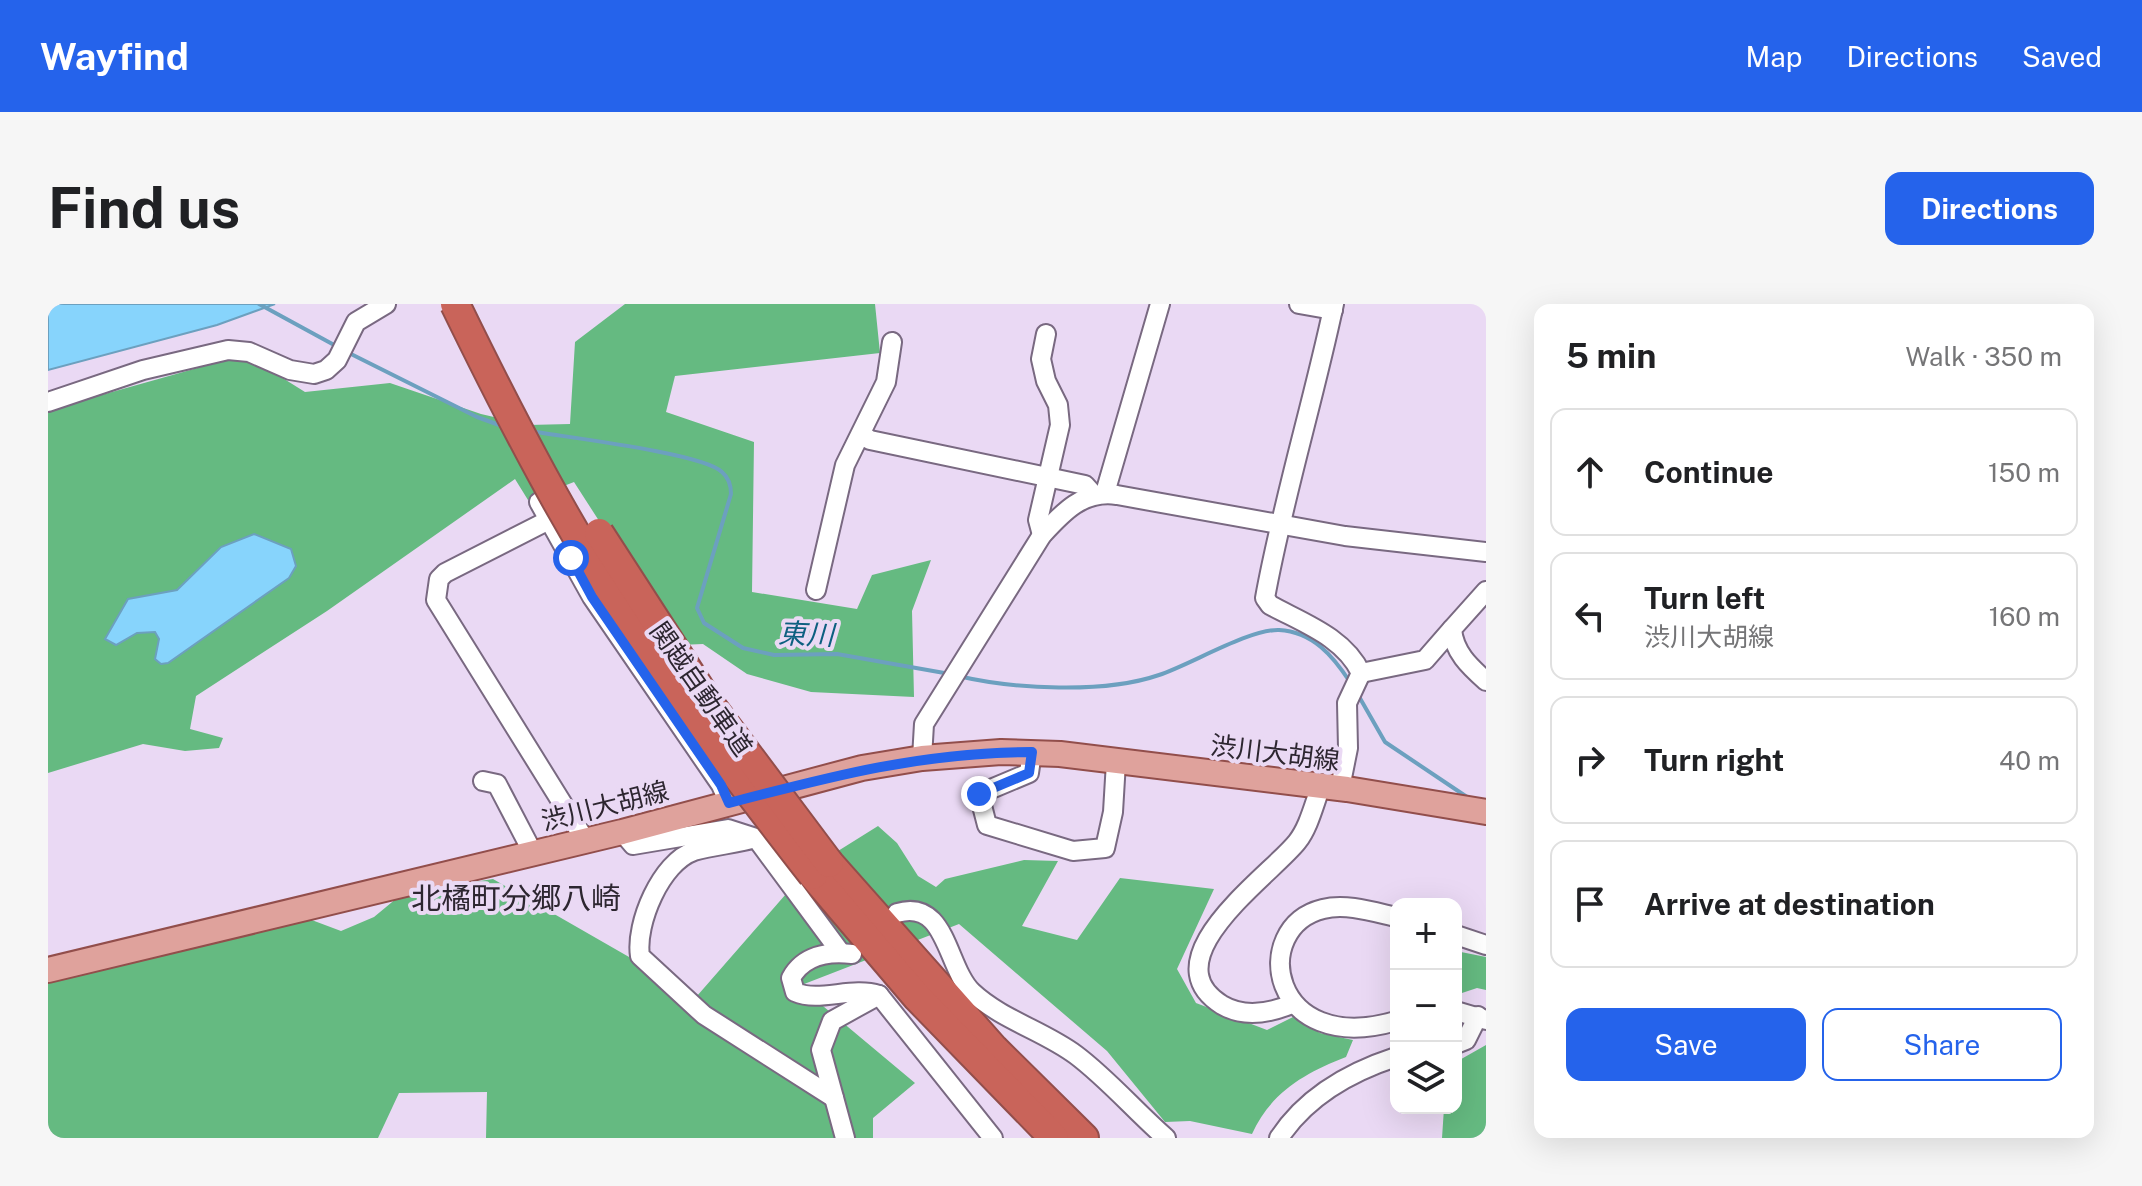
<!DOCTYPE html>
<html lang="en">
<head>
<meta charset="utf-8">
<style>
	body { margin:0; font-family:"Public Sans","Noto Sans JP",sans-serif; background:#f6f6f6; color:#202124 }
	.controls { position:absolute; right:24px; bottom:24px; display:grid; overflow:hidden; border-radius:16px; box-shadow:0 8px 32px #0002 }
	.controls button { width:72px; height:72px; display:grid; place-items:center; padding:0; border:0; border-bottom:2px solid #e0e0e0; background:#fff; color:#202124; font:40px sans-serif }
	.stop { position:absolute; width:24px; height:24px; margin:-18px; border:6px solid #2563eb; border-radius:50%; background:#fff }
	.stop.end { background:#2563eb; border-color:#fff; box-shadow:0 2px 8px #0008 }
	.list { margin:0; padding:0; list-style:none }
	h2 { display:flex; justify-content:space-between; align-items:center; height:104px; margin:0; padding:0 32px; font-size:34px }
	h2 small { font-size:26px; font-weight:400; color:#757577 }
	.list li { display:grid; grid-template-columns:52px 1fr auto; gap:24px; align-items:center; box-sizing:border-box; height:128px; margin:0 16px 16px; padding:0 16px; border:2px solid #e0e0e0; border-radius:16px }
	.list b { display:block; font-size:30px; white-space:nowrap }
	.list p { margin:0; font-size:26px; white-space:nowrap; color:#757577 }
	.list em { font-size:26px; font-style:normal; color:#757577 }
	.actions { display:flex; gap:16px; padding:24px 32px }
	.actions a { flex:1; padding:18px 0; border:2px solid #2563eb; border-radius:16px; text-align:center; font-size:28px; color:#2563eb }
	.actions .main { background:#2563eb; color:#fff }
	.icon { flex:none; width:44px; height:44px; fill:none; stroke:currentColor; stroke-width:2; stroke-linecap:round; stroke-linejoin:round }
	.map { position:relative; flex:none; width:1438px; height:834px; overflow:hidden; border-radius:16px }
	header { display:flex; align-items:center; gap:48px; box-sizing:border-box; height:112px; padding:0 40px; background:#2563eb; color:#fff }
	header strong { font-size:38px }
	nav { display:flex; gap:44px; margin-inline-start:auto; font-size:28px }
	.intro { display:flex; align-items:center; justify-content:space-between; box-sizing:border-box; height:192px; padding:0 48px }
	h1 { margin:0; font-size:56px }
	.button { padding:20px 36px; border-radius:16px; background:#2563eb; color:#fff; font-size:28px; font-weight:700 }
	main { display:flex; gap:48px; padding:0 48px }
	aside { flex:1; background:#fff; border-radius:16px; box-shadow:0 8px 32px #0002 }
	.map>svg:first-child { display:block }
	.forest { fill:#65ba81 }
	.water { fill:#87d4fc; stroke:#6ca0bf; stroke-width:2 }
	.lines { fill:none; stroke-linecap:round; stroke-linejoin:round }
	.stream { stroke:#6ca0bf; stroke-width:4 }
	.minor-casing { stroke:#796981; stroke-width:22 }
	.major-casing { stroke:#924e4b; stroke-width:28 }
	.highway-casing { stroke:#924e4b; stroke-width:32 }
	.minor { stroke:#fff; stroke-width:18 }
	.major { stroke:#dfa29c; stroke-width:24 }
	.highway { stroke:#c9645a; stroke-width:28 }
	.highway-bridge-casing { stroke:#924e4b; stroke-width:32; stroke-linecap:butt }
	.highway-bridge { stroke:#c9645a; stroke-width:28 }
	.route { stroke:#2563eb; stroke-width:10 }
	.labels { text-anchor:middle; stroke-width:8; stroke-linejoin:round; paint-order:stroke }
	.street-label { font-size:26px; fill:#2d2630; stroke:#ead9f4 }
	.water-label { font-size:28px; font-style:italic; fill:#0d5f80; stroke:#ead9f4 }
	.quarter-label { font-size:30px; fill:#2d2630; stroke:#ead9f4 }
</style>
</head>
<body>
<header>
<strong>Wayfind</strong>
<nav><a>Map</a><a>Directions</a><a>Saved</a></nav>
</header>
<div class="intro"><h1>Find us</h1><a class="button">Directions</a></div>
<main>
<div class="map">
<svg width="1438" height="834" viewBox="0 0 1438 834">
	<rect width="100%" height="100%" fill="#ead9f4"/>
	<g class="forest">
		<polygon points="577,0 827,0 832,49 627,72 618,108 706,138 704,288 809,305 824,271 883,256 864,307 866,393 763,388 699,370 655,340 631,341 526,178 480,196 467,175 279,307 148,392 142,425 175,434 171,444 137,447 95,440 0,469 0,106 185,54 209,58 257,88 342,79 433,110 480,121 522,120 527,38"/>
		<path d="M830,522L849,539L870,572L888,583L897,575L976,556L1010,557L974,622L1029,636L1072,574L1166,585L1129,665L1148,699L1219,726L1245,713L1272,729L1305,736L1298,753C1257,769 1223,788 1204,830L1142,817L1117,818L1059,747L911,620L751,682L867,779L825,814V834H438L439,788L351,789L330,834H0V676L253,612L293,627L326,613L355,589L445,575L649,692L758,567Z"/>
		<polygon points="1408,647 1438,653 1438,686 1429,684 1408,691"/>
		<polygon points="1438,741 1438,834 1394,834 1396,804 1408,804 1408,758"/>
	</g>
	<g class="water">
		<polygon points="0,0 227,0 169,21 0,66"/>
		<polygon points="206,230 243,245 248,262 241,274 120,359 113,360 107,355 111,335 107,328 89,329 68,341 57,335 80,295 129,286 173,243"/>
	</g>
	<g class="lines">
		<g class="stream">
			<polyline points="211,0 288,42"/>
			<polyline points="299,48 429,113 454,122"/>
			<path d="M482,127C516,133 655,149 674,168C681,174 683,181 683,190L649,304L656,319L695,344L726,351L789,350L902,370"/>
			<path d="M910,372C966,385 1056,390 1111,371C1142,361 1201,325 1231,326C1265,328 1285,352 1302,378"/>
			<polyline points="1309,389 1337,438 1422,495"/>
		</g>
		<g class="minor-casing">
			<g id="minor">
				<polyline points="1251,0 1285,6"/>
				<path d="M1286,0C1265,99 1235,195 1217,294L1222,301C1255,319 1296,333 1313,369L1299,399L1300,444L1292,484"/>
				<polyline points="0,98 95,66 180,46 201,48 242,66 266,70 278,66 289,56 308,18 338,0"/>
				<polyline points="813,130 822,136 1037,181 1046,191"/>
				<polyline points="1057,189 1112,0"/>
				<polyline points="491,198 544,293 673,481 681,499"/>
				<polyline points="501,216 397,269 391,275 388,296 534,531"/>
				<polyline points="994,231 990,216 1012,121 1010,101 998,77 993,55 998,30"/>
				<polyline points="768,286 797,161 838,78 844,38"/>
				<path d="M1438,287L1404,325C1406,348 1421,362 1438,377"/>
				<polyline points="1313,369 1377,356 1404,325"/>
				<polyline points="984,448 981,469 931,490 939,521 1025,547 1057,544 1065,508 1068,458"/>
				<path d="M874,454L876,420L994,231C1015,208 1035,186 1069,191L1297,232L1438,248"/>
				<polyline points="435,477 449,480 485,549"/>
				<polyline points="574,528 585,541 680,525 708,534 793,649"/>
				<path d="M708,534C688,540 666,541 646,547C613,558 587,620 592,652L656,711L786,794"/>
				<path d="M849,609C899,594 898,663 924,688C954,716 996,727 1028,751C1060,775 1088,808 1118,834"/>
				<path d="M1348,613C1326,608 1298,599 1275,605C1201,623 1221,754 1348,717"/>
				<polyline points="1408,631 1438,641"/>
				<path d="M804,650C779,647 755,652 743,674L747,688C772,699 803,682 831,691L945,834"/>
				<path d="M1244,700C1222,709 1196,714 1174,701C1100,655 1222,572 1249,538C1261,523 1266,500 1273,482"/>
				<polyline points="1408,707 1438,716"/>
				<polyline points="1408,740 1418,736 1430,712"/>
				<polyline points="797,834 773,746 784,717 831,691"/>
				<path d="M1231,834C1258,793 1302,768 1348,753"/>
			</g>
		</g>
		<g class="major-casing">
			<polyline id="major" points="0,666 574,528 814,464 874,454 953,448 1012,450 1299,485 1438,508"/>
		</g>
		<g class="highway-casing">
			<g id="highway">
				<polyline points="781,559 946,745 1036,834"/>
				<polyline points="765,571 869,693 1006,834"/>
			</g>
		</g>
		<use href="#minor" class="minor"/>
		<use href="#major" class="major"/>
		<use href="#highway" class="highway"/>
		<g class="highway-bridge-casing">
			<g id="highway-bridge">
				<path d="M407,0C463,115 522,229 593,335C646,417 705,494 765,571"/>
				<polyline points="551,229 661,399 781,559"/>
			</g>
		</g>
		<use href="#highway-bridge" class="highway-bridge"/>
	</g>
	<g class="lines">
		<path class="route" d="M523,254L544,293L673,481L681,499C784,472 876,448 984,448L981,469L931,490"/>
	</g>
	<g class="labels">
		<g class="street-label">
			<text transform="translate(653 385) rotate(55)" y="9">関越自動車道</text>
			<text transform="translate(1227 449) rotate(7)" y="9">渋川大胡線</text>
			<text transform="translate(557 502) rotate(-14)" y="9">渋川大胡線</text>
		</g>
		<g class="water-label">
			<text transform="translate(758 330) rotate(2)" y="10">東川</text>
		</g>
		<g class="quarter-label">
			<text x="468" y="605">北橘町分郷八崎</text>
		</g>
	</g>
</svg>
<div class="controls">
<button>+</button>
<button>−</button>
<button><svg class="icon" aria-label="layers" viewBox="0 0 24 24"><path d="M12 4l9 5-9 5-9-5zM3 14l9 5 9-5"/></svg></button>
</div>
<div class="stop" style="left:523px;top:254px"></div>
<div class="stop end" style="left:931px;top:490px"></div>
</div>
<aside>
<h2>5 min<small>Walk · 350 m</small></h2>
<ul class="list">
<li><svg class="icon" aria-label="ahead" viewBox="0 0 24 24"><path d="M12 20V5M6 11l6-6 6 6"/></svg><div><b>Continue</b></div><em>150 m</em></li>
<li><svg class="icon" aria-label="left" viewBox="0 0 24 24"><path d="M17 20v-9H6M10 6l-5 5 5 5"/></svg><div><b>Turn left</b><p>渋川大胡線</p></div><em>160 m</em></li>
<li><svg class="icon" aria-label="right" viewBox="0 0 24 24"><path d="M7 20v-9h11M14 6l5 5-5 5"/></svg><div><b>Turn right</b></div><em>40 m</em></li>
<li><svg class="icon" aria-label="arrive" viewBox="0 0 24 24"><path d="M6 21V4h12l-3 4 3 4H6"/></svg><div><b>Arrive at destination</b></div></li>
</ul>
<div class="actions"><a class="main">Save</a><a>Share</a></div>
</aside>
</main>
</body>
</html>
